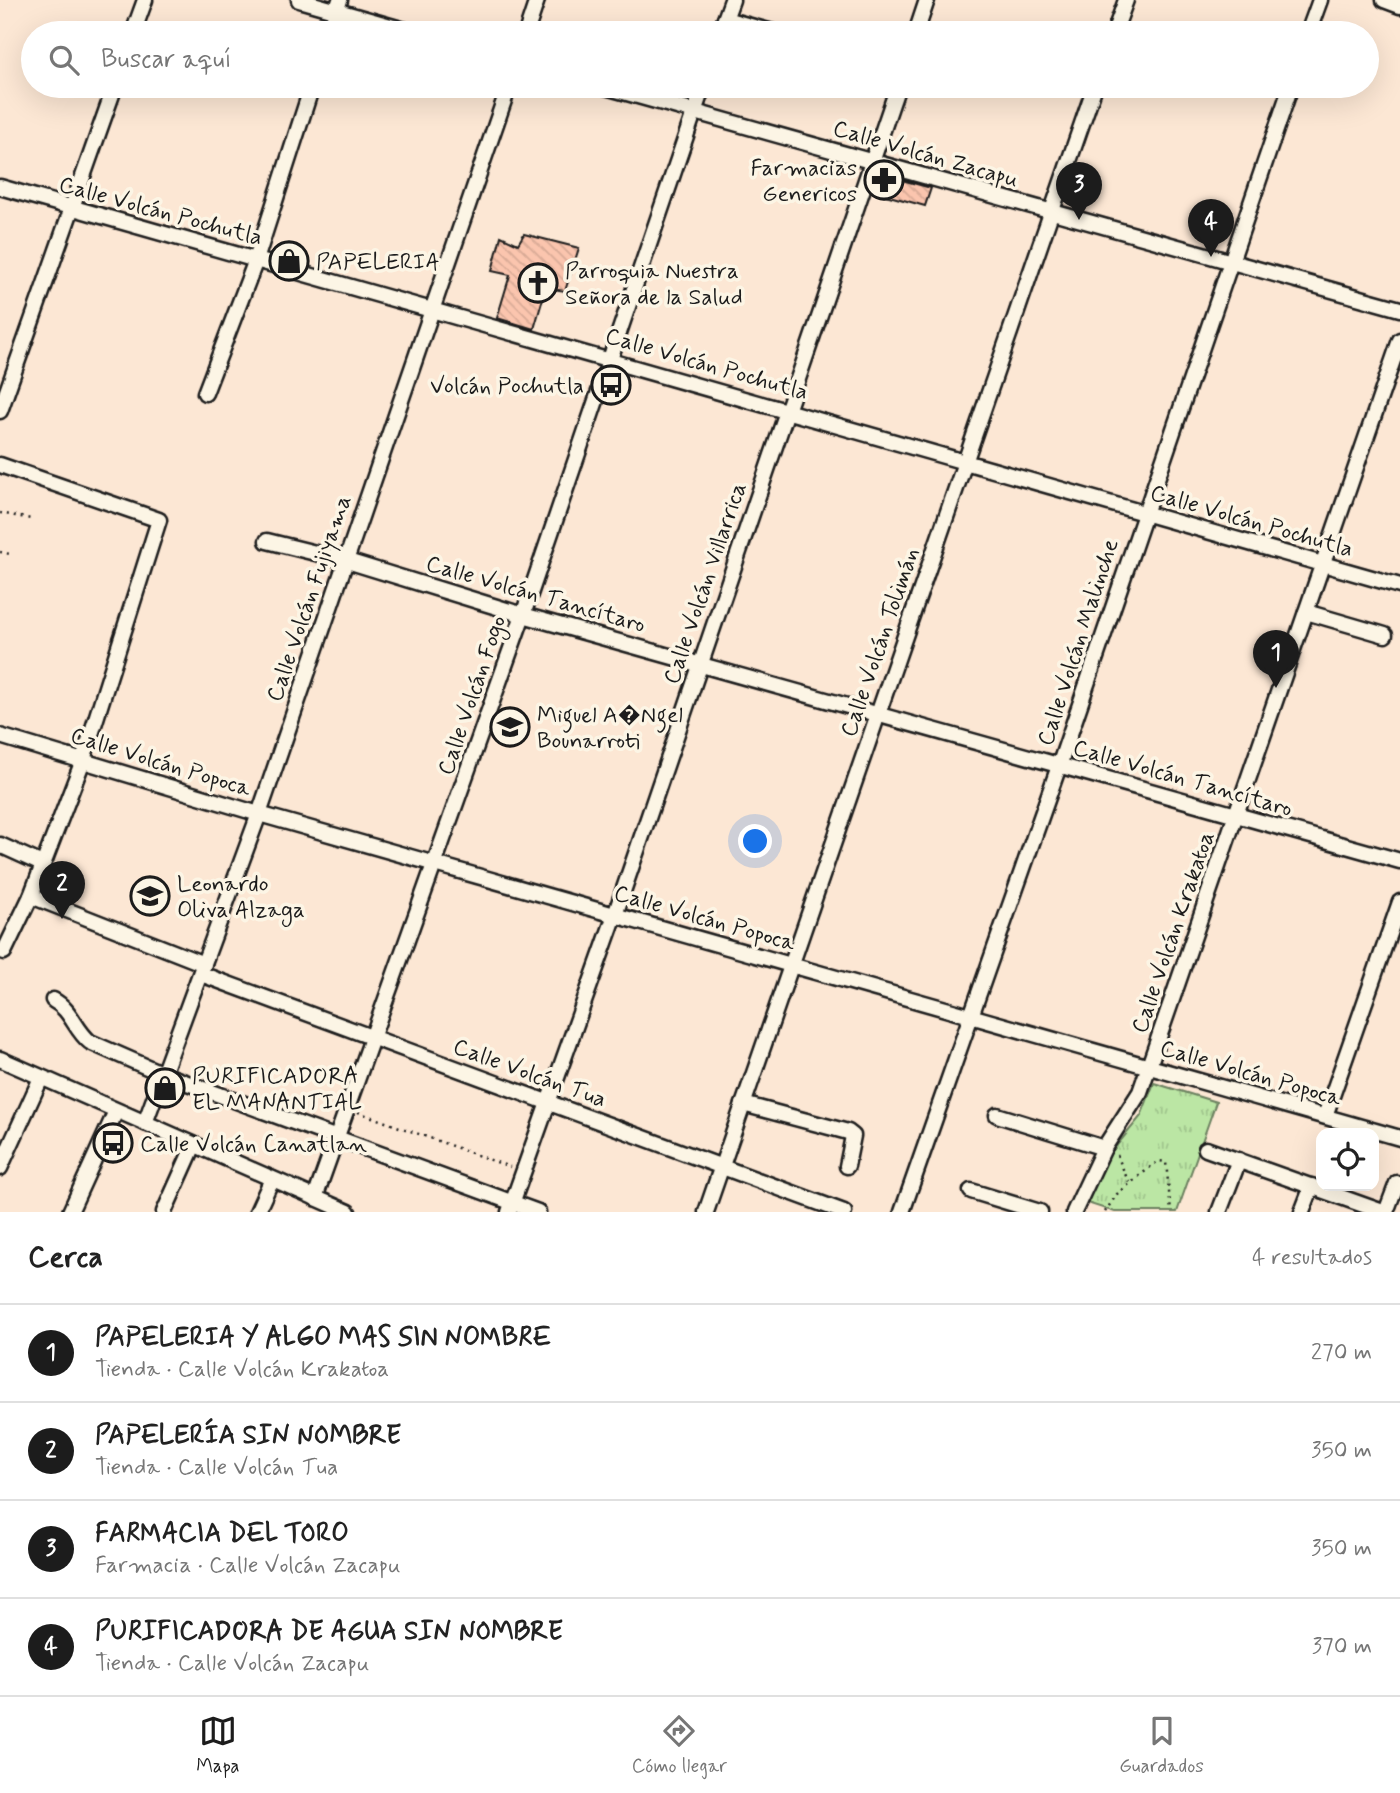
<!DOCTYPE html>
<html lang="es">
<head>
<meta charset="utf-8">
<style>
	body { margin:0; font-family:Mynerve,sans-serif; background:#f2f2f2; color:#222 }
	.controls { position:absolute; right:21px; bottom:21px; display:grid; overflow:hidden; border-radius:14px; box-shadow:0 7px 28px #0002 }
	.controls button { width:63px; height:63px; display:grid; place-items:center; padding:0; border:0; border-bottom:2px solid #e0e0e0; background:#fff; color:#222; font:35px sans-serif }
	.you { position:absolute; left:756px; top:842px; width:24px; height:24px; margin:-18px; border:5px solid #fff; border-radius:50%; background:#1a73e8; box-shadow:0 0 0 10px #1a73e833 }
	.badge { display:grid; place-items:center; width:46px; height:46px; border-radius:50%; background:#1c1c1c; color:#fff; font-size:23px; font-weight:700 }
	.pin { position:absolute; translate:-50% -58px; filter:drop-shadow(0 2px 4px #0008) }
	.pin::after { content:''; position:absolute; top:37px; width:24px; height:21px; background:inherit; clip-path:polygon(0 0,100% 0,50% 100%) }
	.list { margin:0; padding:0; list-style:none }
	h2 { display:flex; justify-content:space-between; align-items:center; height:91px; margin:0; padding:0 28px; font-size:30px }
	h2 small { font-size:23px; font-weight:400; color:#767676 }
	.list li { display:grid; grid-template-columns:46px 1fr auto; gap:21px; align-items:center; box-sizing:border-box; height:98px; padding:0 28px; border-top:2px solid #e0e0e0 }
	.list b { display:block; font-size:26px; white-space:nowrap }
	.list p { margin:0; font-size:23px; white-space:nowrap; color:#767676 }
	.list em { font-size:23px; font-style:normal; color:#767676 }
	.icon { flex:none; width:38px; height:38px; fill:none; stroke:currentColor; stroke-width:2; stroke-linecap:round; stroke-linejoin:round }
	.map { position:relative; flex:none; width:1400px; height:1212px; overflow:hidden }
	.search { position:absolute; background:#fff; box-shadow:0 7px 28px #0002; left:21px; right:21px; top:21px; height:77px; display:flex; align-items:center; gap:18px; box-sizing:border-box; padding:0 24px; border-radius:38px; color:#767676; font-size:26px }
	.sheet { height:483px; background:#fff }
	nav { display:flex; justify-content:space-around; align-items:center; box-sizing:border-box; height:98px; border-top:2px solid #e0e0e0; background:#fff; font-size:19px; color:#767676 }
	nav a { display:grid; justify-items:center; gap:4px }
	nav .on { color:#1c1c1c }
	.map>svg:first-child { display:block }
	.park { fill:url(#park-tufts); stroke:#6c8160; stroke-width:2 }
	.building { fill:url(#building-back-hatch); stroke:#1c1c1c; stroke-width:2 }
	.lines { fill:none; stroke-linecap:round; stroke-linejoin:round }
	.minor-casing { stroke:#1c1c1c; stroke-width:19 }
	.path { stroke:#1c1c1c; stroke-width:2.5; stroke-dasharray:2 5; stroke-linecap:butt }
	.minor { stroke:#fcf5e5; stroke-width:14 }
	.labels { text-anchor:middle; stroke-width:7; stroke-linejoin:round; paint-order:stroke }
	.street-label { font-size:23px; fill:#1c1c1c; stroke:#fcf5e5 }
	.poi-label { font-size:23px; fill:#1c1c1c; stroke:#fcf5e5; text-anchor:start }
</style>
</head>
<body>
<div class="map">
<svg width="1400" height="1212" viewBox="0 0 1400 1212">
	<defs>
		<pattern id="park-tufts" width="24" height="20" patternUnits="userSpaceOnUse" patternTransform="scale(1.75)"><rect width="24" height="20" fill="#bbe6a4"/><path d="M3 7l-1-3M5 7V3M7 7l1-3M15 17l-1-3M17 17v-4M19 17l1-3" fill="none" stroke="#a0c58d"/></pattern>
		<pattern id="building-back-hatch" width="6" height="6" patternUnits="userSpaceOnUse" patternTransform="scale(1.75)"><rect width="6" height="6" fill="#fbc5ae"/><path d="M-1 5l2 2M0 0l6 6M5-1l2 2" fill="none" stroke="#d7a995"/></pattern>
	</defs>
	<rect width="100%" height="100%" fill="#fce7d4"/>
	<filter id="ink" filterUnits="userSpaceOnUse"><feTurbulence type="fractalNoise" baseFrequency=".0143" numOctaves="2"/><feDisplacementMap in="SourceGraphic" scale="14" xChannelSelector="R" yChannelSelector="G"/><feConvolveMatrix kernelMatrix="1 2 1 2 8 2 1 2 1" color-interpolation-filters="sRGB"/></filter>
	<g filter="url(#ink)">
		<polygon class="park" points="1154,1083 1216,1102 1177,1212 1115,1212 1087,1203 1108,1156 1141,1116"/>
		<g class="building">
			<polygon points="880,174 931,188 925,206 875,192"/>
			<polygon points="524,234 579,248 565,291 546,288 534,329 497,318 510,275 492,271 501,236 518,244"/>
		</g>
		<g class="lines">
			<g class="minor-casing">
				<g id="minor">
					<polyline points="299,0 415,33"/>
					<polyline points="1384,0 1400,6"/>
					<polyline points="725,19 776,33"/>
					<polyline points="133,33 145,0"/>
					<polyline points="329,33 340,0"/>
					<polyline points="526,33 537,0"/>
					<polyline points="720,33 732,0"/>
					<polyline points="916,33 927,0"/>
					<polyline points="1114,33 1126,0"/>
					<polyline points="1308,33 1320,0"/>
					<polyline points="602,86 1400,309"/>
					<polyline points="0,187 1400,586"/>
					<polyline points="205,393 256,260 312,86"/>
					<polyline points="0,411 115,86"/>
					<polyline points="0,465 159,520 82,763 31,896 4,952"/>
					<polyline points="267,541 344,560 523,615 1400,861"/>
					<polyline points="1306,612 1385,635"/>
					<polyline points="0,736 259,814 1400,1138"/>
					<polyline points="0,845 42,864"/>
					<polyline points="31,896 204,964"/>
					<polyline points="201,974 844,1212"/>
					<path d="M53,1000C72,1010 74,1029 90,1042L163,1074L538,1212"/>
					<polyline points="0,1059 348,1212"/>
					<polyline points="743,1104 848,1132 853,1136 847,1166"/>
					<polyline points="997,1115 1104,1148"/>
					<polyline points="1325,1116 1400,902"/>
					<polyline points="145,1123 259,814 509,86"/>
					<polyline points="1206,1149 1383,1212"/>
					<polyline points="0,1168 41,1078"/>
					<polyline points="971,1191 1040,1212"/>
					<polyline points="315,1198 523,615 703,86"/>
					<polyline points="70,1212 116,1111"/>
					<polyline points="164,1212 194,1145"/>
					<polyline points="257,1212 272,1179"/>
					<polyline points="509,1212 615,915 898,86"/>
					<polyline points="706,1212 1095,86"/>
					<polyline points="902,1212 1059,766 1291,86"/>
					<polyline points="1074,1212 1104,1148 1140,1092 1400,340"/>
					<polyline points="1219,1212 1239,1160"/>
					<polyline points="1302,1212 1312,1186"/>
					<polyline points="1386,1212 1397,1183"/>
				</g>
			</g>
			<g class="path">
				<polyline points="0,513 31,519"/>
				<polyline points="0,552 10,554"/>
				<polyline points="358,1112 510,1167"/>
				<polyline points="1117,1155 1129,1183"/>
				<polyline points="1105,1212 1117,1194 1158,1161 1166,1162 1171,1212"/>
			</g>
			<use href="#minor" class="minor"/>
		</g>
	</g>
	<defs>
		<g id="pharmacy-ring" transform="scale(2.0125)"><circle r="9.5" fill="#fcf5e5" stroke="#1c1c1c" stroke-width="1.5"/><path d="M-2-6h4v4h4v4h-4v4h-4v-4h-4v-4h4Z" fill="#1c1c1c"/></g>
		<g id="shop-ring" transform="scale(2.0125)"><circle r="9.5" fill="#fcf5e5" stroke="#1c1c1c" stroke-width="1.5"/><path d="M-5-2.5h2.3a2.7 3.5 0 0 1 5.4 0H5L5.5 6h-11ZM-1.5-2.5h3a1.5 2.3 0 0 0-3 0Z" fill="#1c1c1c"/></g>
		<g id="church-ring" transform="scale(2.0125)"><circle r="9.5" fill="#fcf5e5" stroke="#1c1c1c" stroke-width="1.5"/><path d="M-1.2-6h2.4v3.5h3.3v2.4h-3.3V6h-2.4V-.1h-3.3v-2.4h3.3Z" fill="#1c1c1c"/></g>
		<g id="bus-ring" transform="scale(2.0125)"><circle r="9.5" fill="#fcf5e5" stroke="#1c1c1c" stroke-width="1.5"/><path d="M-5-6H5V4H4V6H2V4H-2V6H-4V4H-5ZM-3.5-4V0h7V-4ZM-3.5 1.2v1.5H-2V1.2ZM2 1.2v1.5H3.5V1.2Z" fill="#1c1c1c"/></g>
		<g id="school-ring" transform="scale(2.0125)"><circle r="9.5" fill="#fcf5e5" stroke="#1c1c1c" stroke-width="1.5"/><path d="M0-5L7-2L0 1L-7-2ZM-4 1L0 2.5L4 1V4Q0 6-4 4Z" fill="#1c1c1c"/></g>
	</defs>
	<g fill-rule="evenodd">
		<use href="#pharmacy-ring" x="884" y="180"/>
		<use href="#shop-ring" x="289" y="261"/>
		<use href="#church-ring" x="538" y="283"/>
		<use href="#bus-ring" x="611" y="385"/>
		<use href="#school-ring" x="510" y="727"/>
		<use href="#school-ring" x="150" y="896"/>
		<use href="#shop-ring" x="165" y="1088"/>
		<use href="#bus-ring" x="113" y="1143"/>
	</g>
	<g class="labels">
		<g class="street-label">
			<text transform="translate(926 153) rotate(16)" y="8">Calle Volcán Zacapu</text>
			<text transform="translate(161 210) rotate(15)" y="8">Calle Volcán Pochutla</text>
			<text transform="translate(707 363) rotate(16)" y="8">Calle Volcán Pochutla</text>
			<text transform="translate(1252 520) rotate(16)" y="8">Calle Volcán Pochutla</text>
			<text transform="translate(704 583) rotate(-71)" y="8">Calle Volcán Villarrica</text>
			<text transform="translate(536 593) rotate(16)" y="8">Calle Volcán Tancítaro</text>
			<text transform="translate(308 598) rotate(-71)" y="8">Calle Volcán Fujiyama</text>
			<text transform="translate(879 642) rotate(-71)" y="8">Calle Volcán Tolimán</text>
			<text transform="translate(1077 642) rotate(-72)" y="8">Calle Volcán Malinche</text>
			<text transform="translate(471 695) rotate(-71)" y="8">Calle Volcán Fogo</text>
			<text transform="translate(161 761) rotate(17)" y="8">Calle Volcán Popoca</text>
			<text transform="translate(1183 777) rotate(16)" y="8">Calle Volcán Tancítaro</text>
			<text transform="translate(705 917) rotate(16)" y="8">Calle Volcán Popoca</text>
			<text transform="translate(1172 932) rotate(-71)" y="8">Calle Volcán Krakatoa</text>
			<text transform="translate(530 1072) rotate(20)" y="8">Calle Volcán Tua</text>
			<text transform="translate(1251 1072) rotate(16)" y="8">Calle Volcán Popoca</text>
		</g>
		<g class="poi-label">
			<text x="857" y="175" text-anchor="end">Farmacias<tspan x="857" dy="26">Genericos</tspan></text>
			<text x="316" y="269">PAPELERIA</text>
			<text x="565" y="278">Parroquia Nuestra<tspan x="565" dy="26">Señora de la Salud</tspan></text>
			<text x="584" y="393" text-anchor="end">Volcán Pochutla</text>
			<text x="537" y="722">Miguel A�Ngel<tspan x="537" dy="26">Bounarroti</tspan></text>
			<text x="177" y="891">Leonardo<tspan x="177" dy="26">Oliva Alzaga</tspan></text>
			<text x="192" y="1083">PURIFICADORA<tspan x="192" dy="26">EL MANANTIAL</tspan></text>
			<text x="140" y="1151">Calle Volcán Canatlan</text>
		</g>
	</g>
</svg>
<div class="controls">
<button><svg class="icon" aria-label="locate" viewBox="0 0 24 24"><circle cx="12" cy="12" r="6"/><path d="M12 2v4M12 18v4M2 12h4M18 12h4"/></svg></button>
</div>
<div class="you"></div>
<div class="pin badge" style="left:1276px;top:688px">1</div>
<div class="pin badge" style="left:62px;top:919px">2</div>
<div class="pin badge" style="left:1079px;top:220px">3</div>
<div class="pin badge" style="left:1211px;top:257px">4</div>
<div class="search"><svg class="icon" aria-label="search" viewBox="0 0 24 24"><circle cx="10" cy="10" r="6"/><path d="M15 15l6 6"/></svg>Buscar aquí</div>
</div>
<section class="sheet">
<h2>Cerca<small>4 resultados</small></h2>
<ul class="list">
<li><span class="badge">1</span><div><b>PAPELERIA Y ALGO MAS SIN NOMBRE</b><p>Tienda · Calle Volcán Krakatoa</p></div><em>270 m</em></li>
<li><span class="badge">2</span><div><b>PAPELERÍA SIN NOMBRE</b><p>Tienda · Calle Volcán Tua</p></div><em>350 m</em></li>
<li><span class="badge">3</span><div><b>FARMACIA DEL TORO</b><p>Farmacia · Calle Volcán Zacapu</p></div><em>350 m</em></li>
<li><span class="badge">4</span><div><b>PURIFICADORA DE AGUA SIN NOMBRE</b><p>Tienda · Calle Volcán Zacapu</p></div><em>370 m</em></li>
</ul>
</section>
<nav>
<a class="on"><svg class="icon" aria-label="map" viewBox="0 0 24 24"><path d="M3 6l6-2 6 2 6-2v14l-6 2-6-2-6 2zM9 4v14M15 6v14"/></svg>Mapa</a>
<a><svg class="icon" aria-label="directions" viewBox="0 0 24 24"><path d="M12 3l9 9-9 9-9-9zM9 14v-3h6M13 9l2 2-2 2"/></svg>Cómo llegar</a>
<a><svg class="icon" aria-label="saved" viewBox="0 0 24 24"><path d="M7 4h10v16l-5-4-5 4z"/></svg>Guardados</a>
</nav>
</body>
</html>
